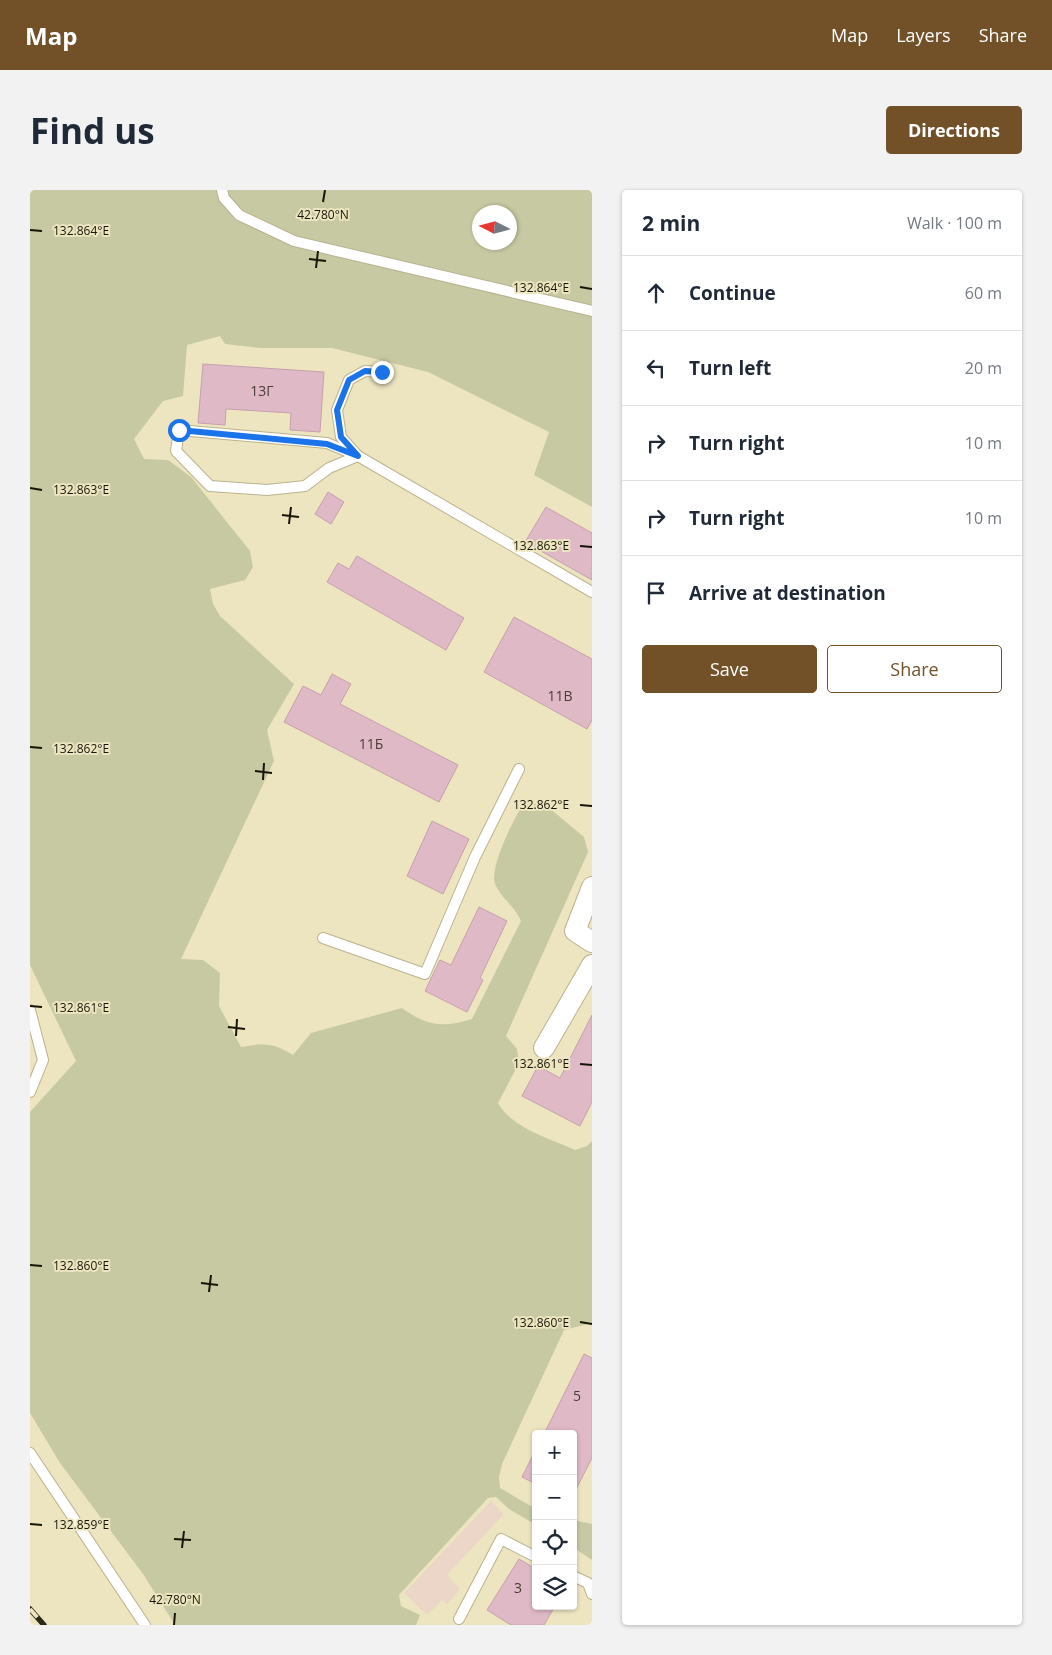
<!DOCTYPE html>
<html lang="en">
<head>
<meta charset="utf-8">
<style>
	body { margin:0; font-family:"Open Sans",sans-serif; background:#f2f2f3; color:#1f2937 }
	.controls { position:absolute; right:15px; bottom:15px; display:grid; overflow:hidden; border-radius:5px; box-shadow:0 1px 4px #0004 }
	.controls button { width:45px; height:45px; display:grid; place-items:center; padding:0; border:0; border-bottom:1px solid #e0e1e3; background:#fff; color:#1f2937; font:25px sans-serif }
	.compass { position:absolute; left:442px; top:15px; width:45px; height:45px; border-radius:50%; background:#fff; box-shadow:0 1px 4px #0004; rotate:276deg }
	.stop { position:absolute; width:15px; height:15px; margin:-11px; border:4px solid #1a73e8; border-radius:50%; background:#fff }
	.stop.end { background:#1a73e8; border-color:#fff; box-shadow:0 1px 5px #0008 }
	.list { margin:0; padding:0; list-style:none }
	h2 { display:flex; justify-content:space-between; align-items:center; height:65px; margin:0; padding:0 20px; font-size:21px }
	h2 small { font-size:16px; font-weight:400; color:#747a83 }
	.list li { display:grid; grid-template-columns:32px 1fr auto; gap:15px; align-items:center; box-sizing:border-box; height:75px; padding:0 20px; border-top:1px solid #e0e1e3 }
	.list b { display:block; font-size:19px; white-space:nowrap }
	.list em { font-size:16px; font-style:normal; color:#747a83 }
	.actions { display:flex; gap:10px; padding:15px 20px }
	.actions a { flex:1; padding:11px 0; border:1px solid #725128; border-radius:5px; text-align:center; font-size:18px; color:#725128 }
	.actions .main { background:#725128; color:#fff }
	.icon { flex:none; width:28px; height:28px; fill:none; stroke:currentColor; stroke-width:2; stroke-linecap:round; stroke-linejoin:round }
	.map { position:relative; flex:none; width:562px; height:1435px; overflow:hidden; border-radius:5px }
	header { display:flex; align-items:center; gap:30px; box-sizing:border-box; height:70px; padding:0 25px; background:#725128; color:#fff }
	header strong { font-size:24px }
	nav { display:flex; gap:28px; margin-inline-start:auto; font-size:18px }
	.intro { display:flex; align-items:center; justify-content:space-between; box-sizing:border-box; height:120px; padding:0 30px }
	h1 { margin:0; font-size:35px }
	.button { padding:12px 22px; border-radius:5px; background:#725128; color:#fff; font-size:18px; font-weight:700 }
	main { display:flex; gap:30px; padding:0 30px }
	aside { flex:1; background:#fff; border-radius:5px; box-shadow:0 1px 4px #0004 }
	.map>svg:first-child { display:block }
	.industrial { fill:#ebd6c8 }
	.green { fill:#c6c9a2; fill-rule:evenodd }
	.building { fill:#e0b9c6; stroke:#c6a0ad }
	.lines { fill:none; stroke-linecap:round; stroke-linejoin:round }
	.service-casing { stroke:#bab28f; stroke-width:12 }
	.minor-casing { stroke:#bab28f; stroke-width:22 }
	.service { stroke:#fff; stroke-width:10 }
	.minor { stroke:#fff; stroke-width:20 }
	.rail-casing { stroke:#2c291a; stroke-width:5.5 }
	.rail { stroke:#ede5c0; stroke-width:4; stroke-dasharray:11; stroke-linecap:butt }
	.route { stroke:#1a73e8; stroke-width:6 }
	.ticks { fill:none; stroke:#161407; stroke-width:2 }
	.labels { text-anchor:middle; stroke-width:4; stroke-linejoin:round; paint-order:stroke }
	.number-label { font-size:14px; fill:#483d37 }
	.ticks-label { font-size:12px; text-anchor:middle; fill:#161407; stroke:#ede5c0; stroke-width:4; stroke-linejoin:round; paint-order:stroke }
</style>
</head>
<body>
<header>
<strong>Map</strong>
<nav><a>Map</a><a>Layers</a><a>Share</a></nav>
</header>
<div class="intro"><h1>Find us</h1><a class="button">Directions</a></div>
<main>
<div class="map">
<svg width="562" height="1435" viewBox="0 0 562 1435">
	<rect width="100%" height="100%" fill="#ede5c0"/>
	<polygon class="industrial" points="461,1311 474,1324 417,1385 430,1399 417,1414 412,1410 397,1425 374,1403"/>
	<g class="green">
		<path d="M0,0H562V317L504,285L519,242L398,182L302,158H231L195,154L190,146L157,155L153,206L133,211L104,249L114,269L138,270L161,287L220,361L223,377L215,390L180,399L183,414L190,426L264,494L237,540L244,571L151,769L173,770L190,783L189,816L211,857C234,853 243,853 263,865L281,843L372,818C397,836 412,838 442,829L491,731C484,715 473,710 466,696C457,681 483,631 492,616L502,613L518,617L554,647L558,662L476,846L487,859L489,873L468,913C483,939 519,948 545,960L557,956L562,951V1133L534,1140L472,1274L469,1287L470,1298L506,1319V1335L479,1319L466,1307L458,1308L369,1405L371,1416L390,1425L386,1435H145L113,1384L30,1273L0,1223V922L46,871L0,775ZM450,22H480V52H450Z"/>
		<polygon points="543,1330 562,1334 562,1370 543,1357"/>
	</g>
	<g class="building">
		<polygon points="173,174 294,182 290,242 260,240 261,223 196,219 195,235 168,233"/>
		<polygon points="298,302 314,312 301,334 285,324"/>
		<polygon points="516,317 562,343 562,390 495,352"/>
		<polygon points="327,366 434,428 416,460 297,392 308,373 319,379"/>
		<polygon points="484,427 562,469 562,530 557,539 454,482"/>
		<polygon points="302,484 321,494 310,514 428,575 409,612 254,532 273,496 291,505"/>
		<polygon points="402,631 439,649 413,704 377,686"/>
		<polygon points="449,717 477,731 450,788 453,790 437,822 395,801 410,770 421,775"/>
		<polygon points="562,825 562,912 550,936 492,906 508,876 530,888"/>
		<polygon points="554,1164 562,1168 562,1268 543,1305 543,1244 514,1244"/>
		<polygon points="506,1259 506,1294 492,1287"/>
		<polygon points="489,1369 506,1379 506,1416 525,1416 514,1435 481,1435 457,1420"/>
	</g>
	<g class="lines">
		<g class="service-casing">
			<g id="service">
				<polyline points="192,0 194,8 209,25 264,51 562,121"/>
				<polyline points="352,182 335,181 319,190 307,220 311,247 328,266 299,278 275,296 237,300 180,296 146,261 149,240 297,253 328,266 562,402"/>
				<polyline points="293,748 395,784 445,667 489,579"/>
				<polyline points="0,820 13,870 0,902"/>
				<polyline points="0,1263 115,1435"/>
				<polyline points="543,1386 558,1393 562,1404"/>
				<polyline points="429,1429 471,1349 506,1367"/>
			</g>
		</g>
		<g class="minor-casing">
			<g id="minor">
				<polyline points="562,697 545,741 562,752"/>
				<polyline points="514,858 562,775"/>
			</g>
		</g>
		<use href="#service" class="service"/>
		<use href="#minor" class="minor"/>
		<g class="rail-casing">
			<polyline id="rail" points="0,1419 14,1435"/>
		</g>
		<use href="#rail" class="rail"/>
	</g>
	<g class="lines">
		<polyline class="route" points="149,240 297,254 328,266 311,247 307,220 319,190 335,181 352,182"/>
	</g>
	<path class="ticks" d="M293,12L295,0M0,40L12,41M279,69L296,71M286,78L288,61M550,97L562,99M0,298L12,300M252,325L269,327M259,334L261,317M550,356L562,357M0,557L12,558M225,581L242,583M233,590L234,573M550,615L562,616M0,816L12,817M198,837L215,839M206,846L207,829M550,874L562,875M0,1075L12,1076M171,1093L188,1095M179,1102L181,1085M550,1132L562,1134M0,1334L12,1335M144,1349L161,1350M152,1358L154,1341M144,1435L145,1423"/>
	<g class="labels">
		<g class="number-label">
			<text x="232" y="206">13Г</text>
			<text x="530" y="511">11В</text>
			<text x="341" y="559">11Б</text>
			<text x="547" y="1211">5</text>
			<text x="488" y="1403">3</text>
		</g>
	</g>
	<g class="ticks-label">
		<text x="293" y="29">42.780°N</text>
		<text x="51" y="45">132.864°E</text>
		<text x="511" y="102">132.864°E</text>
		<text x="51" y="304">132.863°E</text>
		<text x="511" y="360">132.863°E</text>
		<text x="51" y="563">132.862°E</text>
		<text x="511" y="619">132.862°E</text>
		<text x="51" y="822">132.861°E</text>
		<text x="511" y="878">132.861°E</text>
		<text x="51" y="1080">132.860°E</text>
		<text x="511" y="1137">132.860°E</text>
		<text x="51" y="1339">132.859°E</text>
		<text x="145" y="1414">42.780°N</text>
	</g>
</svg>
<div class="controls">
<button>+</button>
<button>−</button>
<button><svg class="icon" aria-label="locate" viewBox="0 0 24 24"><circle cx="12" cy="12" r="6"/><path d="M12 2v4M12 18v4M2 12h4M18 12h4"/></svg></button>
<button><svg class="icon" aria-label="layers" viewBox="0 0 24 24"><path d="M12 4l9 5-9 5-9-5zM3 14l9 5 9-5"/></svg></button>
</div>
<svg class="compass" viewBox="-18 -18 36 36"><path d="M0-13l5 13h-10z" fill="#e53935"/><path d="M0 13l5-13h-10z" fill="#747a83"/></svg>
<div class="stop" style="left:149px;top:240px"></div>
<div class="stop end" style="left:352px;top:182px"></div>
</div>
<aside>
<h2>2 min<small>Walk · 100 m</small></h2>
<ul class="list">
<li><svg class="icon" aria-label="ahead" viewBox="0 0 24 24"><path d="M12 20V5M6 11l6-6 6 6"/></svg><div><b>Continue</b></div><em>60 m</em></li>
<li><svg class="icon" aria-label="left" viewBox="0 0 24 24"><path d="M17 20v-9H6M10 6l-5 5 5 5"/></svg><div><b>Turn left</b></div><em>20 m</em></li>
<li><svg class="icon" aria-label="right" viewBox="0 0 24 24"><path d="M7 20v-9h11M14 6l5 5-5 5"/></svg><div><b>Turn right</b></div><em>10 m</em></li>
<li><svg class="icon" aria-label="right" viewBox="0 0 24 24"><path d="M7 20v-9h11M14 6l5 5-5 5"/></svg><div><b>Turn right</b></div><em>10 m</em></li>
<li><svg class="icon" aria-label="arrive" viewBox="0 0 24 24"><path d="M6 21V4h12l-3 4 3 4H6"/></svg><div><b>Arrive at destination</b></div></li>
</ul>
<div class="actions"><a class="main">Save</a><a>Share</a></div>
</aside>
</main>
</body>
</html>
